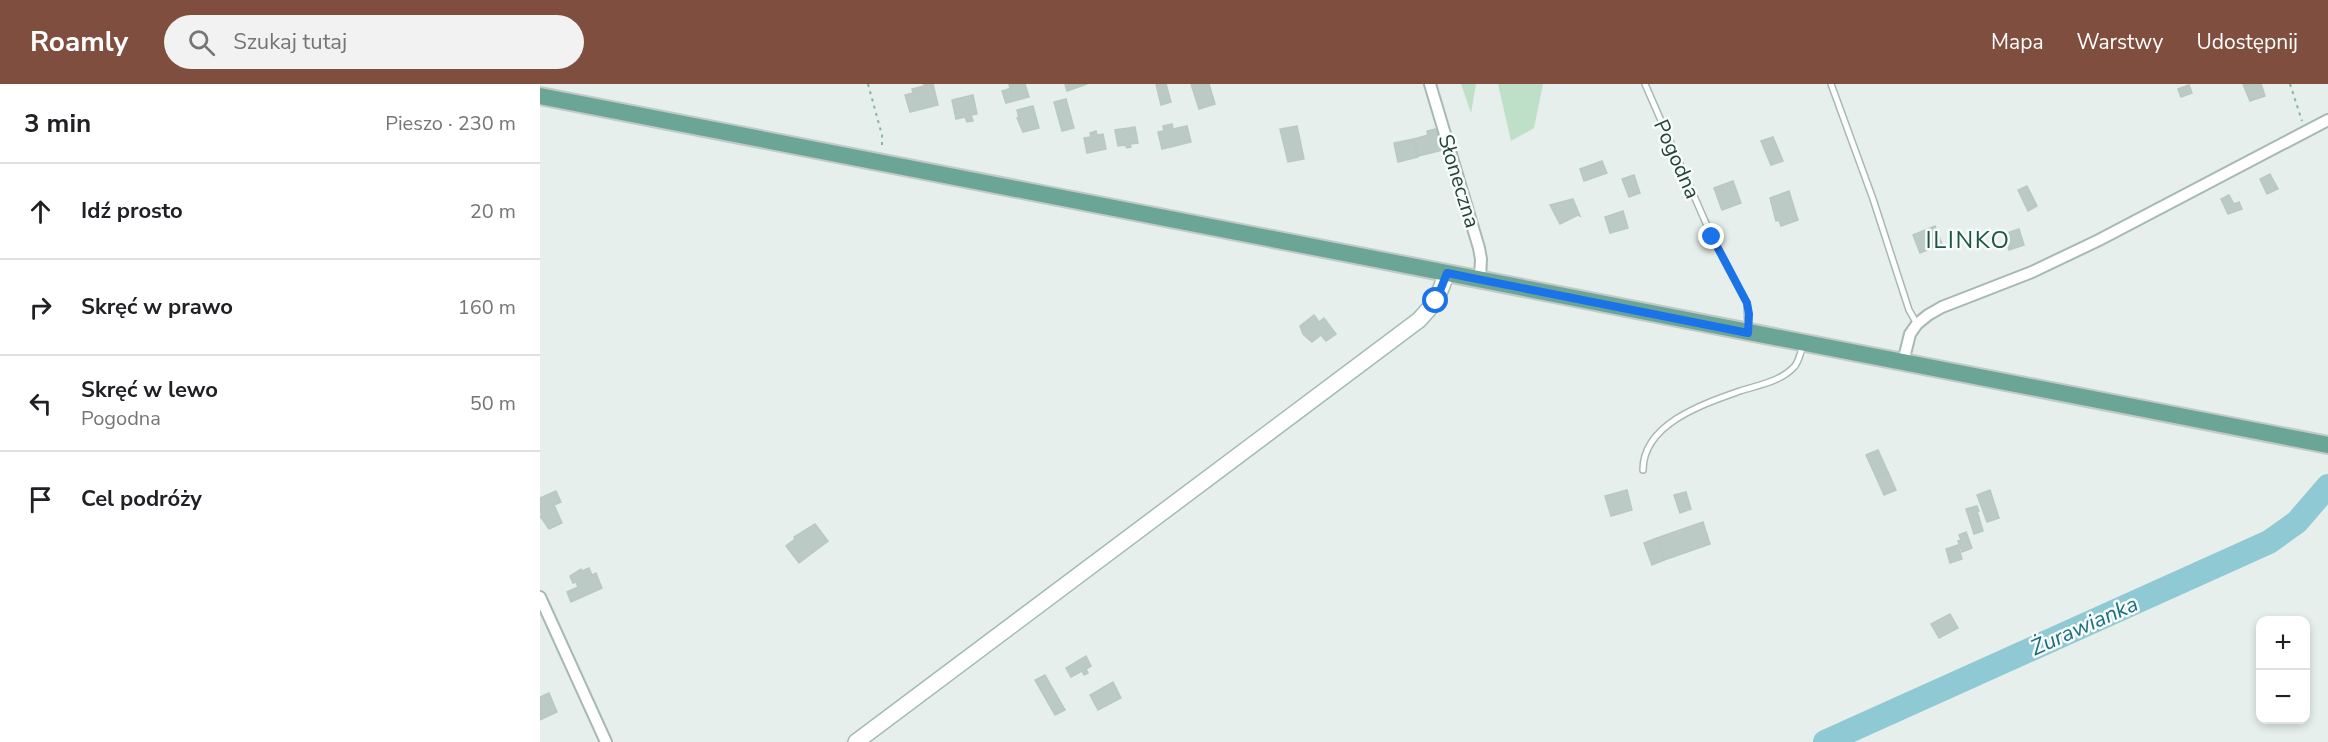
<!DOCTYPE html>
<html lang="pl">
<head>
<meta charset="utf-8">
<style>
	body { margin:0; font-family:"Nunito Sans",sans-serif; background:#f2f2f2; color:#202124 }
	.controls { position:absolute; right:18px; bottom:18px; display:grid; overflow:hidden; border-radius:12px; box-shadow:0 3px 9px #0003 }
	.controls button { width:54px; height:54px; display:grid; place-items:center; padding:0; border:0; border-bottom:2px solid #e0e0e0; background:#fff; color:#202124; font:30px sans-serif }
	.stop { position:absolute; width:18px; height:18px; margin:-14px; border:4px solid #1a73e8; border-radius:50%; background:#fff }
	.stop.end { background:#1a73e8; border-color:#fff; box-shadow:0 2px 6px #0008 }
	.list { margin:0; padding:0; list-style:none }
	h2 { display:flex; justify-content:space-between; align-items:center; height:78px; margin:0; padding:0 24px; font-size:26px }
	h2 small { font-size:20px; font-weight:400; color:#757577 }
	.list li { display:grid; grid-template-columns:39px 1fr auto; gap:18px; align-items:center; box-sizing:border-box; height:96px; padding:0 24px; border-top:2px solid #e0e0e0 }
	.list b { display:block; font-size:22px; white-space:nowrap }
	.list p { margin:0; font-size:20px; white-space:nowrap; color:#757577 }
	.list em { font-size:20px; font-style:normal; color:#757577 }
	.icon { flex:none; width:33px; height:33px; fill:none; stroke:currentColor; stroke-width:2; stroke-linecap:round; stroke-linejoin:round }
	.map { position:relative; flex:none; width:1788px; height:658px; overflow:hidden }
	header { display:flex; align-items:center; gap:36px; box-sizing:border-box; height:84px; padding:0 30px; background:#7f4e3f; color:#fff }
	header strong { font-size:28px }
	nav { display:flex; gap:33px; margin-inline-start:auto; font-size:21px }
	.search { width:420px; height:54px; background:#f2f2f2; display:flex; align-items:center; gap:15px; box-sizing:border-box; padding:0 21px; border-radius:33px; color:#757577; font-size:22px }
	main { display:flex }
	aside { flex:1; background:#fff }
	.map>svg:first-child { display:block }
	.green { fill:#bfe0c8 }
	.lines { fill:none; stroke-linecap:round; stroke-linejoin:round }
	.river { stroke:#8ec9d4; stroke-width:24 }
	.building { fill:#bbcac4; stroke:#b8c9c2; stroke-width:1.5 }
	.lane-casing { stroke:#a8b8b2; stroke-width:8 }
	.street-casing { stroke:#a8b8b2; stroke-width:14 }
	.secondary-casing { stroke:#a4bbb3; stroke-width:18 }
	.primary-casing { stroke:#c2cac8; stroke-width:20 }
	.path { stroke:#86b3a5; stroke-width:2; stroke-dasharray:3 4.5; stroke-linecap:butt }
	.lane { stroke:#fff; stroke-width:5 }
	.street { stroke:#fff; stroke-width:10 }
	.secondary { stroke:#fff; stroke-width:15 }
	.primary { stroke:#6aa596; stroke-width:16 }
	.route { stroke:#1a73e8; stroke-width:8 }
	.labels { text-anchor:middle; stroke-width:5; stroke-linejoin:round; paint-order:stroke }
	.street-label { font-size:21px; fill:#24423a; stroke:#f7fbf9 }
	.water-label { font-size:22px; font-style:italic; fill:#1c6f80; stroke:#f7fbf9 }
	.quarter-label { font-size:24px; letter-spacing:1.5px; fill:#1f5548; stroke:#f7fbf9 }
</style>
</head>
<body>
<header>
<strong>Roamly</strong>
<div class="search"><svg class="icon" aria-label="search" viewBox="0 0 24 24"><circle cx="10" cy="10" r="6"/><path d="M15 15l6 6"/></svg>Szukaj tutaj</div>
<nav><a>Mapa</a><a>Warstwy</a><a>Udostępnij</a></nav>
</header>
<main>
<aside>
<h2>3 min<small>Pieszo · 230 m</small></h2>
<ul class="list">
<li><svg class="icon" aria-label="ahead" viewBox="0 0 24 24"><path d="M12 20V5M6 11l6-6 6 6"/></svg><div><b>Idź prosto</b></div><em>20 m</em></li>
<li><svg class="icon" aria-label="right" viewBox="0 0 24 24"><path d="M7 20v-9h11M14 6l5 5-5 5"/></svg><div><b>Skręć w prawo</b></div><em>160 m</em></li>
<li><svg class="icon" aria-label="left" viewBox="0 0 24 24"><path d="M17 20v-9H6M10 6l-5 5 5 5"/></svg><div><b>Skręć w lewo</b><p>Pogodna</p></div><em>50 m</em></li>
<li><svg class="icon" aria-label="arrive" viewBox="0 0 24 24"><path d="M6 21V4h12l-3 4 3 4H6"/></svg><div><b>Cel podróży</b></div></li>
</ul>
</aside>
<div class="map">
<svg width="1788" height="658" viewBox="0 0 1788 658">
	<rect width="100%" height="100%" fill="#e6efeb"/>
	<g class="green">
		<polygon points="921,0 936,0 931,29"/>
		<polygon points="958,0 1003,0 994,44 971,57"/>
	</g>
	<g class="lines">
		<polyline class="river" points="1285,658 1729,458 1757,438 1788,402"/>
	</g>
	<g class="building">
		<polygon points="384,0 393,0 398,21 370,28 365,11 373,9 372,5 384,2"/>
		<polygon points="469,0 485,0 489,13 466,19 462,7 469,5 471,9"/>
		<polygon points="525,0 547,0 527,7"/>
		<polygon points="616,0 626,0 631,18 621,21"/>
		<polygon points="651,0 669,0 675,20 659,25"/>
		<polygon points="1703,0 1721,0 1725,12 1710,17"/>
		<polygon points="1649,1 1652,9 1641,13 1638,5"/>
		<polygon points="433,11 437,30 431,31 433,37 427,38 425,33 416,35 412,16"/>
		<polygon points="526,15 534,44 522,47 514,18"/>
		<polygon points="493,22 499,44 483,48 477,34 479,34 477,26"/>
		<polygon points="632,40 633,45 647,42 651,58 622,65 618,48 624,47 623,42"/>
		<polygon points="757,42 764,75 748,78 740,45"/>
		<polygon points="595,43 598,59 590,60 591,63 587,64 585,61 578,62 575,46"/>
		<polygon points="896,45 903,66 878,72 874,55 888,51 887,47"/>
		<polygon points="556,47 557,51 563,50 566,65 547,69 544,54 551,53 550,49"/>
		<polygon points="1233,53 1243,77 1231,81 1221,57"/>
		<polygon points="874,55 878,73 858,78 854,59"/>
		<polygon points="1062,77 1067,89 1044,97 1040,85"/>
		<polygon points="1730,90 1738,105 1727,110 1720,95"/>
		<polygon points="1094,91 1100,109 1089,113 1082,95"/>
		<polygon points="1193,97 1201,119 1182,126 1174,104"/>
		<polygon points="1487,102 1497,122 1488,127 1478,106"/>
		<polygon points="1249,107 1258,136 1241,142 1239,136 1236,137 1230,114"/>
		<polygon points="1689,111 1694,120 1699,118 1702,125 1688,130 1681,115"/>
		<polygon points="1033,115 1040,132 1038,131 1020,140 1010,121"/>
		<polygon points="1083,127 1088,144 1070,149 1065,133"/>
		<polygon points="1395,142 1402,160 1380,169 1373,151"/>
		<polygon points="1479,145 1484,161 1469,166 1464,150"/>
		<polygon points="774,231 779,238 784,234 796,250 786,257 781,251 772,258 763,250 760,242"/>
		<polygon points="1338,366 1348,388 1336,393 1326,371"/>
		<polygon points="1348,388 1356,406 1344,411 1336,393"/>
		<polygon points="1087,406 1092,426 1071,432 1065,412"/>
		<polygon points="1450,406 1459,434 1447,438 1437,411"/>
		<polygon points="16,407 21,418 14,421 22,439 9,445 0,432 2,431 0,427 0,414"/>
		<polygon points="1146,408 1151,425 1140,429 1134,411"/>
		<polygon points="1437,422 1439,427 1437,427 1443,447 1434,450 1426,425"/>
		<polygon points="1163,438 1170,460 1124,476 1117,454"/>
		<polygon points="275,440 288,457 259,479 246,462 255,455 254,453"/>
		<polygon points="1426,448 1432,464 1422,468 1418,457 1421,456 1419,451"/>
		<polygon points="1117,454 1124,476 1112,481 1104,459"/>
		<polygon points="1418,461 1422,475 1410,479 1406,465"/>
		<polygon points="49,484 52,491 56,489 62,504 31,518 27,508 38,503 36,498 33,499 30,492 41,485 42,487"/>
		<polygon points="1410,530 1418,544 1399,554 1391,540"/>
		<polygon points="546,572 551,582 546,585 548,589 544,591 542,587 531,593 526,584"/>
		<polygon points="505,591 525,626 515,631 495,596"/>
		<polygon points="573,598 581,614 558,626 550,611"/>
		<polygon points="9,609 17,628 0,636 0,613"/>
	</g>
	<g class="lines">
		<g class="lane-casing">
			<g id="lane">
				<polyline points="1105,0 1172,153 1207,219 1208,244"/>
				<polyline points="1291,0 1333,115 1369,226 1377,240"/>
				<path d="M1103,386C1103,340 1163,320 1200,307C1218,301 1240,298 1254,283C1259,278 1260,269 1263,262"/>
			</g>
		</g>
		<g class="street-casing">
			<g id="street">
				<polyline points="890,0 939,164 941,175 940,195"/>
				<polyline points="1363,278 1370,250 1377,240 1388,231 1402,223 1492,188 1559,156 1788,36"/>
				<polyline points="0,513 66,658"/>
			</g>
		</g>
		<g class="secondary-casing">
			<polyline id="secondary" points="316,658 879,236 896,217 907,189"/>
		</g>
		<g class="primary-casing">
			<polyline id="primary" points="0,12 1788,361"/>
		</g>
		<g class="path">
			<polyline points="328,0 342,51 342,64"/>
			<polyline points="1750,0 1762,37"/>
		</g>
		<use href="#lane" class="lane"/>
		<use href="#street" class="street"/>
		<use href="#secondary" class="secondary"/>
		<use href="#primary" class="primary"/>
	</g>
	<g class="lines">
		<polyline class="route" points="896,217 907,189 1208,249 1209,230 1207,219 1172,153"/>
	</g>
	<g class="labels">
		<g class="street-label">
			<text transform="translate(1137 75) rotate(66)" y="7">Pogodna</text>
			<text transform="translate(919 97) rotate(73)" y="7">Słoneczna</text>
		</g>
		<g class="water-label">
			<text transform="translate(1544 541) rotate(-24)" y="8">Żurawianka</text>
		</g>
		<g class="quarter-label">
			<text x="1428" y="164">ILINKO</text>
		</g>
	</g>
</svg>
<div class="controls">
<button>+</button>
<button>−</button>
</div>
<div class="stop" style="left:896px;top:217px"></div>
<div class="stop end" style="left:1172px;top:153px"></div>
</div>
</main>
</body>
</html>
